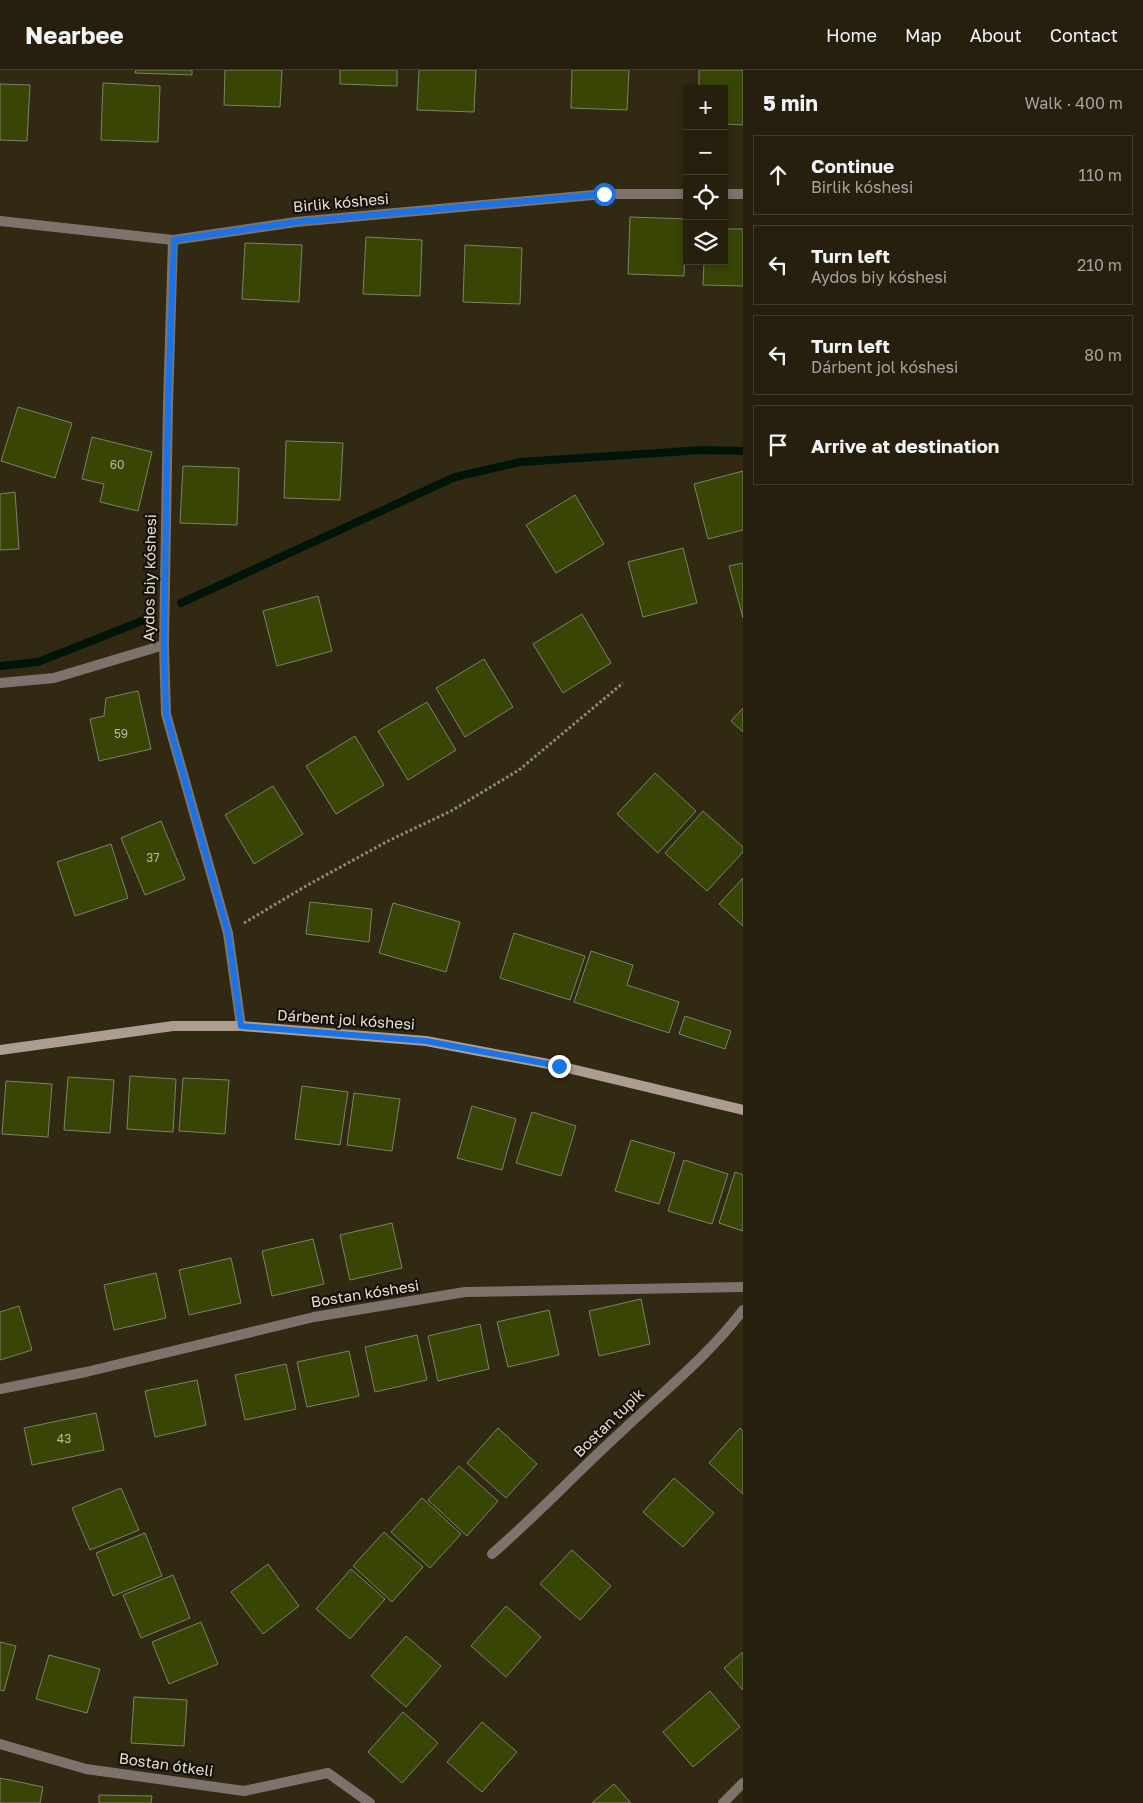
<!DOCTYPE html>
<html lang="en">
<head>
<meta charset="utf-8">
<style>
	body { margin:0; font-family:"Golos Text",sans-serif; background:#2e2717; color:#f1f3f6 }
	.controls { position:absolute; right:15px; top:15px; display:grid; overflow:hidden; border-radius:0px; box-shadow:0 2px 8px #0003 }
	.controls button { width:45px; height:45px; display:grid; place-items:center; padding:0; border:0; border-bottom:1px solid #423d2e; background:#261f0e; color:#f1f3f6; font:25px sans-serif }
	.stop { position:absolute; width:15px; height:15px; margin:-11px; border:4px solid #1a73e8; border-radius:50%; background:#fff }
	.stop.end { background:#1a73e8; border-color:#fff; box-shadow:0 1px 5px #0008 }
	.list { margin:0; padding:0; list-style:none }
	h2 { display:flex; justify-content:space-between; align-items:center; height:65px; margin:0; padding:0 20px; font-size:21px }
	h2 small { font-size:16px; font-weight:400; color:#a4a29e }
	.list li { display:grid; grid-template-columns:32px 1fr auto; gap:15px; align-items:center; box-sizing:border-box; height:80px; margin:0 10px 10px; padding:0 10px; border:1px solid #423d2e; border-radius:0px }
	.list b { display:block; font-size:19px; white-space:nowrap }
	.list p { margin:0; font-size:16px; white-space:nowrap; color:#a4a29e }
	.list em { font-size:16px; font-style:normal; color:#a4a29e }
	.icon { flex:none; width:28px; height:28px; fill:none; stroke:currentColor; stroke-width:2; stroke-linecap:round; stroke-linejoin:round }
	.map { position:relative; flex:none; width:743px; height:1733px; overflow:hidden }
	header { display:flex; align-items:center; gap:30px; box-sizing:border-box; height:70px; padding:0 25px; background:#261f0e; border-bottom:1px solid #423d2e }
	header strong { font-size:24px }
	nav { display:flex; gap:28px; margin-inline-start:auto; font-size:18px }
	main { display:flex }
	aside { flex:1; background:#261f0e }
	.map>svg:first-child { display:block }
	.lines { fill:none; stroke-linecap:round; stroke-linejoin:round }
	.stream { stroke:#001507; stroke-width:8 }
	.building { fill:#384505; stroke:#7a8269 }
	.path { stroke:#928a79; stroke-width:3; stroke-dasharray:2.5 2.5; stroke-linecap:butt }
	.lane { stroke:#7d736c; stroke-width:10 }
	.street { stroke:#7d736c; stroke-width:10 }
	.secondary { stroke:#ad9c90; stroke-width:10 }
	.route { stroke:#1a73e8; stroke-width:6 }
	.labels { text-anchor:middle; stroke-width:4.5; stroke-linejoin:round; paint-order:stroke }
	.number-label { font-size:12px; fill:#bab89f }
	.street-label { font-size:15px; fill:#e5dfd2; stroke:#161209 }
</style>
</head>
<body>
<header>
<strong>Nearbee</strong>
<nav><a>Home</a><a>Map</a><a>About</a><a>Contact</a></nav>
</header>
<main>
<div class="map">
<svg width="743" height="1733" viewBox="0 0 743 1733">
	<rect width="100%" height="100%" fill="#322913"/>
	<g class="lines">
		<g class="stream">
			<polyline points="181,533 455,407 520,392 703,380 743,381"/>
			<polyline points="0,596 38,592 142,551"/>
		</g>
	</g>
	<g class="building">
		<polygon points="136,0 192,0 192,5 135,3"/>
		<polygon points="225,0 282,0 280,37 224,35"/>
		<polygon points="340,0 397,0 397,16 340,14"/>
		<polygon points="419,0 476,0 474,42 417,40"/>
		<polygon points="572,0 629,0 627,40 571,38"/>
		<polygon points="699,0 743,0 743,55 724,54 724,19 699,19"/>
		<polygon points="103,13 160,16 158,72 101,70"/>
		<polygon points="0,14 30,15 27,71 0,70"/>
		<polygon points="630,147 687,149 684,206 628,204"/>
		<polygon points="724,159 743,159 743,216 703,215 704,191 724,191"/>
		<polygon points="366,167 422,170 420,226 363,224"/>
		<polygon points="245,173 302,175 299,232 242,229"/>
		<polygon points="465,175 522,178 520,234 463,232"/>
		<polygon points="18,337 72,353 55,408 1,391"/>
		<polygon points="92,367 152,382 138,441 100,432 104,414 82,409"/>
		<polygon points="286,371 343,373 340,430 284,428"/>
		<polygon points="183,396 239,398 237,455 180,453"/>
		<polygon points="743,401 743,460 708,469 694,414"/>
		<polygon points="15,422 19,479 0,480 0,424"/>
		<polygon points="575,425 604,474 556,503 526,455"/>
		<polygon points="683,478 697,533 643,547 628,492"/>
		<polygon points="743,493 743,548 729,496"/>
		<polygon points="318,526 332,581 277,596 263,541"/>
		<polygon points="582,544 611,593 563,623 533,574"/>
		<polygon points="484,589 513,637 465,667 436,618"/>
		<polygon points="138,621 151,679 99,691 90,649 104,646 106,628"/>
		<polygon points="427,632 456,680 408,710 378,661"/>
		<polygon points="743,638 743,662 731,651"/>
		<polygon points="355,666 384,715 336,744 306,696"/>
		<polygon points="655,703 696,741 658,783 617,744"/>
		<polygon points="273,716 303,764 254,794 225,745"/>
		<polygon points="703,741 743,777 743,782 707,821 665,783"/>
		<polygon points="161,751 185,809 145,825 121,768"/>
		<polygon points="111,774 128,828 75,846 57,792"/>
		<polygon points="743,808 743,856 719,834"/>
		<polygon points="310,832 372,839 369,872 306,864"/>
		<polygon points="393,833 460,852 446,902 379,883"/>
		<polygon points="514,863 585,886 570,930 500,908"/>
		<polygon points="591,881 633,895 627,915 679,932 669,963 574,932"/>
		<polygon points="685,946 731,961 725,979 679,964"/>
		<polygon points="130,1006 176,1009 173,1062 127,1059"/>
		<polygon points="68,1007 114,1010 110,1063 64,1060"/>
		<polygon points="183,1008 229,1010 225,1064 179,1061"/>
		<polygon points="6,1011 52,1014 48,1067 2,1064"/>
		<polygon points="302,1016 348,1022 340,1075 295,1069"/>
		<polygon points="354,1023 400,1029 392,1081 347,1075"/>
		<polygon points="472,1036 516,1049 502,1100 457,1088"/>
		<polygon points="532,1042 576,1056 561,1106 516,1093"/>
		<polygon points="631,1070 675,1083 659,1134 615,1121"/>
		<polygon points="684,1090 728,1104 712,1154 668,1141"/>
		<polygon points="735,1102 743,1105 743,1161 719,1153"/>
		<polygon points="392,1153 402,1198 350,1210 340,1165"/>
		<polygon points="313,1169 324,1214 272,1226 262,1181"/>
		<polygon points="231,1188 241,1233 189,1245 179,1200"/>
		<polygon points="156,1203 166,1248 114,1260 104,1215"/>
		<polygon points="641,1229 650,1274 599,1286 589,1241"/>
		<polygon points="19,1236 32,1280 0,1290 0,1242"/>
		<polygon points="549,1240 559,1285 508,1297 497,1252"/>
		<polygon points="480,1254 489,1299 438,1311 428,1266"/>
		<polygon points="417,1265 427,1310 375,1322 365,1277"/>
		<polygon points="349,1281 359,1326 307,1337 297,1292"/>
		<polygon points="286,1294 296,1339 245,1350 235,1305"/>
		<polygon points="197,1310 206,1355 155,1367 145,1321"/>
		<polygon points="96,1343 104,1380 32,1395 24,1358"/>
		<polygon points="498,1358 537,1394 506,1428 467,1393"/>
		<polygon points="740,1358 743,1361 743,1424 709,1393"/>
		<polygon points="459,1396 498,1431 467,1466 428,1430"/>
		<polygon points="674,1408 714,1443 683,1477 643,1442"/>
		<polygon points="121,1418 139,1460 90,1480 72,1438"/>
		<polygon points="422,1428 461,1464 430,1498 391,1462"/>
		<polygon points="384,1462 423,1497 392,1532 353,1496"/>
		<polygon points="145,1463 162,1506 113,1526 96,1483"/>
		<polygon points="572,1480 611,1516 580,1550 540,1514"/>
		<polygon points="268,1494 299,1536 263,1564 231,1522"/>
		<polygon points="351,1499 385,1529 350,1569 316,1539"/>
		<polygon points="173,1505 190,1548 141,1568 123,1525"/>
		<polygon points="506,1536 541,1567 506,1607 471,1576"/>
		<polygon points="201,1552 218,1594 169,1614 152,1572"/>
		<polygon points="406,1566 441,1596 406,1637 371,1606"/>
		<polygon points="0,1572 16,1576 4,1621 0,1620"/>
		<polygon points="743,1582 743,1620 724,1598"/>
		<polygon points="49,1585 100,1599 87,1643 36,1629"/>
		<polygon points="710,1621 740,1657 693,1697 663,1662"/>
		<polygon points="134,1627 187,1630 184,1676 131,1673"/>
		<polygon points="403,1642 438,1673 402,1713 368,1682"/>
		<polygon points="482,1652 517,1682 482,1722 447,1692"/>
		<polygon points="0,1708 43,1717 40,1733 0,1733"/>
		<polygon points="614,1714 631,1733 592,1733"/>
		<polygon points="99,1725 152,1726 151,1733 99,1733"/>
	</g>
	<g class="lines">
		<polyline class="path" points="244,853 306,816 388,771 451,741 519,700 623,613"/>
		<polyline class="lane" points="0,613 54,608 164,575"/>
		<g class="street">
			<polyline points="724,124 743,124"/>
			<polyline points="0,151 173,170 296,152 604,124 687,124"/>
			<polyline points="173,170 168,334 164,575 166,644 228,863 241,956"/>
			<polyline points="0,1319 86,1302 314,1247 465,1222 743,1217"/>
			<path d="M492,1484C537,1445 578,1401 622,1361C663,1322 709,1285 743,1240"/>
			<polyline points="0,1674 86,1699 244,1721 328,1703 370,1733"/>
			<polyline points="723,1733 743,1713"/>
		</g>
		<polyline class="secondary" points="0,980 173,956 241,956 426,971 559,996 743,1040"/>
	</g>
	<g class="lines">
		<polyline class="route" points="559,996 426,971 241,956 228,863 166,644 164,575 168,334 174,170 296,152 604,124"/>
	</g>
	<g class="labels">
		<g class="number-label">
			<text x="117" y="399">60</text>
			<text x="121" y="668">59</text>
			<text x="153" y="792">37</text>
			<text x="64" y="1373">43</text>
		</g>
		<g class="street-label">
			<text transform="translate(341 133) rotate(-5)" y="5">Birlik kóshesi</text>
			<text transform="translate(150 508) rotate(-89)" y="5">Aydos biy kóshesi</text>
			<text transform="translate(346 950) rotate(4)" y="5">Dárbent jol kóshesi</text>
			<text transform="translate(365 1224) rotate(-9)" y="5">Bostan kóshesi</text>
			<text transform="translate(609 1353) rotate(-44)" y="5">Bostan tupik</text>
			<text transform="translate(166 1695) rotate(8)" y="5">Bostan ótkeli</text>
		</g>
	</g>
</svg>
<div class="controls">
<button>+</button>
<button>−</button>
<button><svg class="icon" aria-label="locate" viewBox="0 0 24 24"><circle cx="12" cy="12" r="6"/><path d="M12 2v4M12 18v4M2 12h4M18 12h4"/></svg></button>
<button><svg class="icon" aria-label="layers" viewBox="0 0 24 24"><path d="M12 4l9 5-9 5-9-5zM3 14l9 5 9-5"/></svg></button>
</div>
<div class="stop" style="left:604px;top:124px"></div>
<div class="stop end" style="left:559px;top:996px"></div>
</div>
<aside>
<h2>5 min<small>Walk · 400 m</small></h2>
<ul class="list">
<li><svg class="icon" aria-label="ahead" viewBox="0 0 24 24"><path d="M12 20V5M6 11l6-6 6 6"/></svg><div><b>Continue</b><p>Birlik kóshesi</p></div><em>110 m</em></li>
<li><svg class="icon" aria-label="left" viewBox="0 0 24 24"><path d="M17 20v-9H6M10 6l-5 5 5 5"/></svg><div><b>Turn left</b><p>Aydos biy kóshesi</p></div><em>210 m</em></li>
<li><svg class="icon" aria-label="left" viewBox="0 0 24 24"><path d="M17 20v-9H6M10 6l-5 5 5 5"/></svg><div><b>Turn left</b><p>Dárbent jol kóshesi</p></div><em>80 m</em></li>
<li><svg class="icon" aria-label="arrive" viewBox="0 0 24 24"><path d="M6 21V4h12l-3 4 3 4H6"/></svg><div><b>Arrive at destination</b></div></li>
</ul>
</aside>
</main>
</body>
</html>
